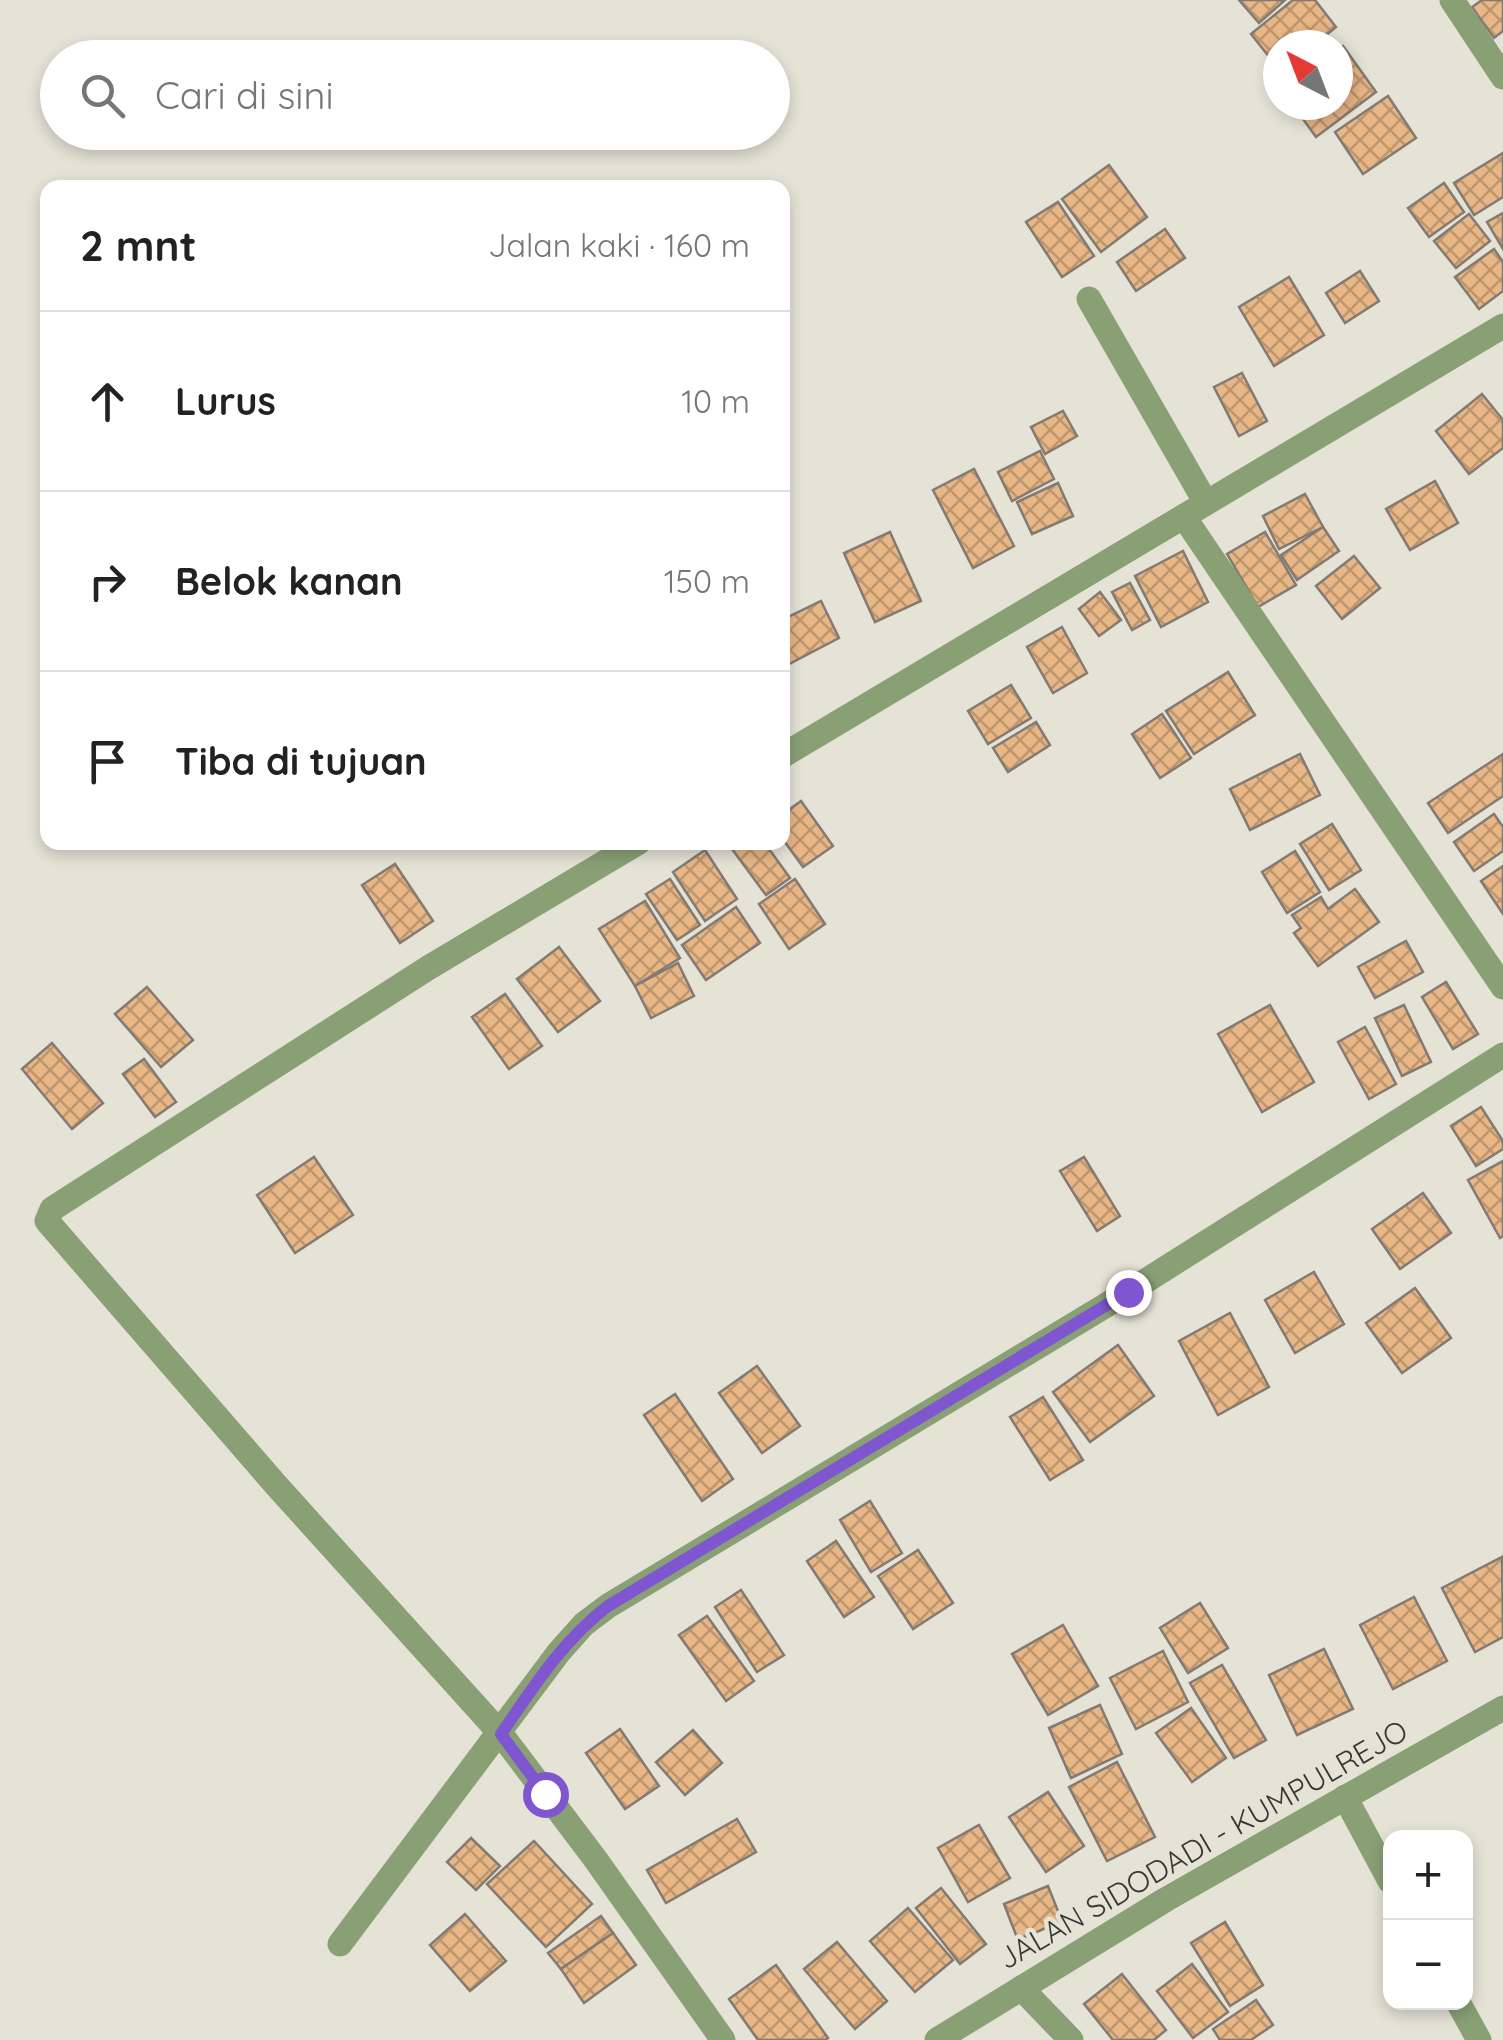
<!DOCTYPE html>
<html lang="id">
<head>
<meta charset="utf-8">
<style>
	body { margin:0; font-family:Quicksand,sans-serif; background:#f6f6f6; color:#222 }
	.controls { position:absolute; right:30px; bottom:30px; display:grid; overflow:hidden; border-radius:20px; box-shadow:0 5px 15px #0003 }
	.controls button { width:90px; height:90px; display:grid; place-items:center; padding:0; border:0; border-bottom:2px solid #e0e0e0; background:#fff; color:#222; font:50px sans-serif }
	.compass { position:absolute; left:1263px; top:30px; width:90px; height:90px; border-radius:50%; background:#fff; box-shadow:0 5px 15px #0003; rotate:318deg }
	.stop { position:absolute; width:30px; height:30px; margin:-22px; border:8px solid #7f56d0; border-radius:50%; background:#fff }
	.stop.end { background:#7f56d0; border-color:#fff; box-shadow:0 2px 10px #0008 }
	.list { margin:0; padding:0; list-style:none }
	h2 { display:flex; justify-content:space-between; align-items:center; height:130px; margin:0; padding:0 40px; font-size:42px }
	h2 small { font-size:32px; font-weight:400; color:#767676 }
	.list li { display:grid; grid-template-columns:65px 1fr auto; gap:30px; align-items:center; box-sizing:border-box; height:180px; padding:0 40px; border-top:2px solid #e0e0e0 }
	.list b { display:block; font-size:38px; white-space:nowrap }
	.list em { font-size:32px; font-style:normal; color:#767676 }
	.icon { flex:none; width:55px; height:55px; fill:none; stroke:currentColor; stroke-width:2; stroke-linecap:round; stroke-linejoin:round }
	.map { position:relative; flex:none; width:1503px; height:2040px; overflow:hidden }
	.search { position:absolute; background:#fff; box-shadow:0 5px 15px #0003; left:40px; top:40px; width:750px; height:110px; display:flex; align-items:center; gap:25px; box-sizing:border-box; padding:0 35px; border-radius:55px; color:#767676; font-size:38px }
	.panel { position:absolute; background:#fff; box-shadow:0 5px 15px #0003; left:40px; top:180px; width:750px; height:670px; border-radius:20px }
	.map>svg:first-child { display:block }
	.building { fill:url(#building-cross-hatch); stroke:#837b73; stroke-width:2.5 }
	.lines { fill:none; stroke-linecap:round; stroke-linejoin:round }
	.minor { stroke:#89a075; stroke-width:25 }
	.tertiary { stroke:#89a075; stroke-width:25 }
	.route { stroke:#7f56d0; stroke-width:12 }
	.labels { text-anchor:middle; stroke-width:9; stroke-linejoin:round; paint-order:stroke }
	.street-label { font-size:30px; fill:#383833; stroke:#e5e2d6 }
</style>
</head>
<body>
<div class="map">
<svg width="1503" height="2040" viewBox="0 0 1503 2040">
	<defs>
		<pattern id="building-cross-hatch" width="8" height="8" patternUnits="userSpaceOnUse" patternTransform="scale(2.5)"><rect width="8" height="8" fill="#e9b786"/><path d="M0 0l8 8M0 8l8-8" fill="none" stroke="#be966e"/></pattern>
	</defs>
	<rect width="100%" height="100%" fill="#e5e2d6"/>
	<g class="building">
		<polygon points="1239,0 1285,0 1259,23"/>
		<polygon points="1293,0 1315,0 1336,27 1314,45 1278,45 1278,68 1251,34"/>
		<polygon points="1482,0 1503,0 1503,31 1494,38 1472,7"/>
		<polygon points="1343,46 1376,92 1316,137 1293,105 1338,105 1338,50"/>
		<polygon points="1388,96 1416,138 1363,174 1335,132"/>
		<polygon points="1503,153 1503,197 1474,215 1454,183"/>
		<polygon points="1109,165 1147,217 1101,252 1062,199"/>
		<polygon points="1444,183 1464,212 1429,237 1408,208"/>
		<polygon points="1058,202 1094,256 1062,277 1026,222"/>
		<polygon points="1503,213 1503,249 1487,222"/>
		<polygon points="1469,214 1490,241 1456,268 1434,241"/>
		<polygon points="1165,229 1185,258 1136,291 1117,262"/>
		<polygon points="1494,249 1503,262 1503,291 1479,309 1455,277"/>
		<polygon points="1360,271 1379,301 1345,323 1326,293"/>
		<polygon points="1289,277 1324,335 1274,366 1239,307"/>
		<polygon points="1242,373 1267,421 1239,436 1214,387"/>
		<polygon points="1482,394 1503,420 1503,448 1469,474 1436,431"/>
		<polygon points="1063,411 1077,436 1045,454 1031,427"/>
		<polygon points="1040,451 1054,479 1012,501 998,472"/>
		<polygon points="974,469 1014,546 973,568 933,490"/>
		<polygon points="1435,481 1458,523 1410,550 1386,509"/>
		<polygon points="1058,483 1073,516 1032,534 1017,502"/>
		<polygon points="1305,494 1323,527 1279,549 1263,516"/>
		<polygon points="1323,527 1339,551 1297,580 1281,555"/>
		<polygon points="890,532 921,601 875,622 844,553"/>
		<polygon points="1265,532 1296,585 1258,607 1227,554"/>
		<polygon points="1183,551 1208,602 1161,627 1135,576"/>
		<polygon points="1354,556 1380,588 1342,619 1316,586"/>
		<polygon points="1130,583 1150,620 1132,630 1112,592"/>
		<polygon points="1100,592 1121,620 1099,636 1079,609"/>
		<polygon points="821,601 839,638 789,664 782,651 782,620"/>
		<polygon points="1062,627 1087,673 1053,693 1027,647"/>
		<polygon points="1228,672 1255,715 1194,754 1166,711"/>
		<polygon points="1011,685 1031,718 988,744 968,711"/>
		<polygon points="1162,714 1191,758 1160,778 1132,734"/>
		<polygon points="1036,722 1050,745 1008,772 993,748"/>
		<polygon points="1300,754 1320,795 1250,830 1230,789"/>
		<polygon points="1503,754 1503,796 1448,833 1428,803"/>
		<polygon points="801,801 833,846 803,867 782,838 782,815"/>
		<polygon points="1494,814 1503,827 1503,851 1474,871 1454,842"/>
		<polygon points="1332,824 1361,870 1329,890 1300,844"/>
		<polygon points="741,842 764,842 790,878 766,895 732,849"/>
		<polygon points="705,850 737,899 705,921 673,872"/>
		<polygon points="1295,851 1320,892 1287,913 1262,872"/>
		<polygon points="395,864 433,921 400,943 362,885"/>
		<polygon points="1503,866 1503,914 1481,881"/>
		<polygon points="670,879 700,925 677,940 646,894"/>
		<polygon points="795,879 825,924 789,949 759,904"/>
		<polygon points="1355,889 1379,922 1318,966 1294,933 1301,928 1292,915 1321,897 1328,909"/>
		<polygon points="645,901 680,958 635,986 599,929"/>
		<polygon points="736,907 760,943 706,980 682,945"/>
		<polygon points="1406,941 1423,972 1375,998 1358,967"/>
		<polygon points="559,947 600,1001 558,1032 517,979"/>
		<polygon points="678,963 694,996 651,1018 635,986"/>
		<polygon points="1446,982 1478,1034 1453,1049 1422,997"/>
		<polygon points="147,987 193,1040 161,1067 115,1014"/>
		<polygon points="505,994 542,1046 509,1069 472,1017"/>
		<polygon points="1270,1005 1314,1082 1262,1112 1218,1034"/>
		<polygon points="1404,1005 1431,1062 1402,1076 1375,1018"/>
		<polygon points="1365,1027 1396,1084 1369,1099 1338,1042"/>
		<polygon points="52,1043 103,1103 72,1129 22,1069"/>
		<polygon points="144,1059 176,1102 155,1117 123,1074"/>
		<polygon points="1481,1107 1503,1141 1503,1149 1476,1166 1451,1126"/>
		<polygon points="314,1157 353,1215 295,1253 257,1195"/>
		<polygon points="1084,1157 1120,1216 1097,1231 1060,1171"/>
		<polygon points="1503,1161 1503,1236 1500,1238 1468,1180"/>
		<polygon points="1423,1193 1451,1233 1400,1269 1372,1229"/>
		<polygon points="1314,1272 1344,1324 1295,1353 1265,1300"/>
		<polygon points="1415,1288 1451,1338 1402,1373 1366,1323"/>
		<polygon points="1230,1313 1269,1387 1218,1415 1179,1341"/>
		<polygon points="1118,1345 1154,1396 1090,1442 1053,1392"/>
		<polygon points="757,1366 800,1426 762,1453 719,1393"/>
		<polygon points="675,1394 733,1479 702,1501 644,1415"/>
		<polygon points="1043,1397 1083,1460 1050,1480 1010,1417"/>
		<polygon points="870,1501 902,1553 871,1572 840,1520"/>
		<polygon points="836,1541 874,1597 844,1617 807,1561"/>
		<polygon points="918,1550 953,1603 913,1629 878,1576"/>
		<polygon points="1502,1557 1503,1637 1475,1652 1442,1588"/>
		<polygon points="741,1590 784,1655 757,1672 715,1607"/>
		<polygon points="1414,1597 1447,1661 1393,1689 1360,1625"/>
		<polygon points="1200,1603 1228,1648 1188,1673 1160,1628"/>
		<polygon points="707,1616 754,1681 726,1701 679,1635"/>
		<polygon points="1063,1625 1098,1686 1048,1715 1012,1654"/>
		<polygon points="1324,1649 1353,1709 1297,1735 1269,1675"/>
		<polygon points="1163,1651 1188,1702 1136,1729 1110,1678"/>
		<polygon points="1222,1665 1266,1740 1234,1758 1190,1683"/>
		<polygon points="1100,1705 1122,1754 1071,1778 1049,1728"/>
		<polygon points="1191,1708 1226,1758 1192,1782 1156,1733"/>
		<polygon points="620,1729 659,1786 625,1809 586,1753"/>
		<polygon points="693,1730 722,1763 685,1795 656,1762"/>
		<polygon points="1117,1762 1155,1837 1107,1861 1069,1787"/>
		<polygon points="1048,1792 1084,1846 1046,1872 1009,1817"/>
		<polygon points="737,1819 756,1852 666,1903 647,1870"/>
		<polygon points="979,1825 1010,1878 968,1902 938,1848"/>
		<polygon points="471,1838 500,1866 476,1890 447,1862"/>
		<polygon points="534,1841 592,1904 546,1947 487,1884"/>
		<polygon points="1048,1886 1062,1921 1018,1940 1004,1904"/>
		<polygon points="941,1888 986,1944 960,1964 916,1908"/>
		<polygon points="908,1908 953,1960 915,1992 870,1941"/>
		<polygon points="465,1914 506,1961 470,1991 430,1945"/>
		<polygon points="601,1916 613,1933 561,1969 548,1953"/>
		<polygon points="1225,1922 1263,1985 1230,2006 1191,1943"/>
		<polygon points="613,1933 636,1965 584,2003 561,1969"/>
		<polygon points="837,1942 887,2001 855,2029 804,1969"/>
		<polygon points="1192,1964 1228,2012 1193,2038 1157,1991"/>
		<polygon points="776,1965 828,2038 825,2040 758,2040 729,1999"/>
		<polygon points="1122,1974 1166,2030 1154,2040 1113,2040 1084,2004"/>
		<polygon points="1256,2000 1273,2025 1251,2040 1220,2040 1213,2029"/>
	</g>
	<g class="lines">
		<g class="minor">
			<polyline points="1452,0 1503,77"/>
			<polyline points="1089,299 1206,503"/>
			<polyline points="1184,517 1503,987"/>
			<polyline points="782,756 1503,326"/>
			<polyline points="639,842 428,968 52,1209 47,1221 276,1485 501,1734 596,1860 723,2040"/>
			<polyline points="1345,1797 1390,1881"/>
			<polyline points="340,1944 559,1652 584,1624 608,1606 1128,1292 1503,1055"/>
			<polyline points="1021,1988 1071,2040"/>
			<polyline points="1458,2002 1479,2040"/>
		</g>
		<polyline class="tertiary" points="937,2040 1165,1900 1503,1708"/>
	</g>
	<g class="lines">
		<path class="route" d="M545,1794L501,1734C533,1688 562,1641 608,1606L1128,1292"/>
	</g>
	<g class="labels">
		<g class="street-label">
			<text transform="translate(1203 1845) rotate(-30)" y="10">JALAN SIDODADI - KUMPULREJO</text>
		</g>
	</g>
</svg>
<div class="controls">
<button>+</button>
<button>−</button>
</div>
<svg class="compass" viewBox="-18 -18 36 36"><path d="M0-13l5 13h-10z" fill="#e53935"/><path d="M0 13l5-13h-10z" fill="#767676"/></svg>
<div class="stop" style="left:545px;top:1794px"></div>
<div class="stop end" style="left:1128px;top:1292px"></div>
<div class="search"><svg class="icon" aria-label="search" viewBox="0 0 24 24"><circle cx="10" cy="10" r="6"/><path d="M15 15l6 6"/></svg>Cari di sini</div>
<section class="panel">
<h2>2 mnt<small>Jalan kaki · 160 m</small></h2>
<ul class="list">
<li><svg class="icon" aria-label="ahead" viewBox="0 0 24 24"><path d="M12 20V5M6 11l6-6 6 6"/></svg><div><b>Lurus</b></div><em>10 m</em></li>
<li><svg class="icon" aria-label="right" viewBox="0 0 24 24"><path d="M7 20v-9h11M14 6l5 5-5 5"/></svg><div><b>Belok kanan</b></div><em>150 m</em></li>
<li><svg class="icon" aria-label="arrive" viewBox="0 0 24 24"><path d="M6 21V4h12l-3 4 3 4H6"/></svg><div><b>Tiba di tujuan</b></div></li>
</ul>
</section>
</div>
</body>
</html>
